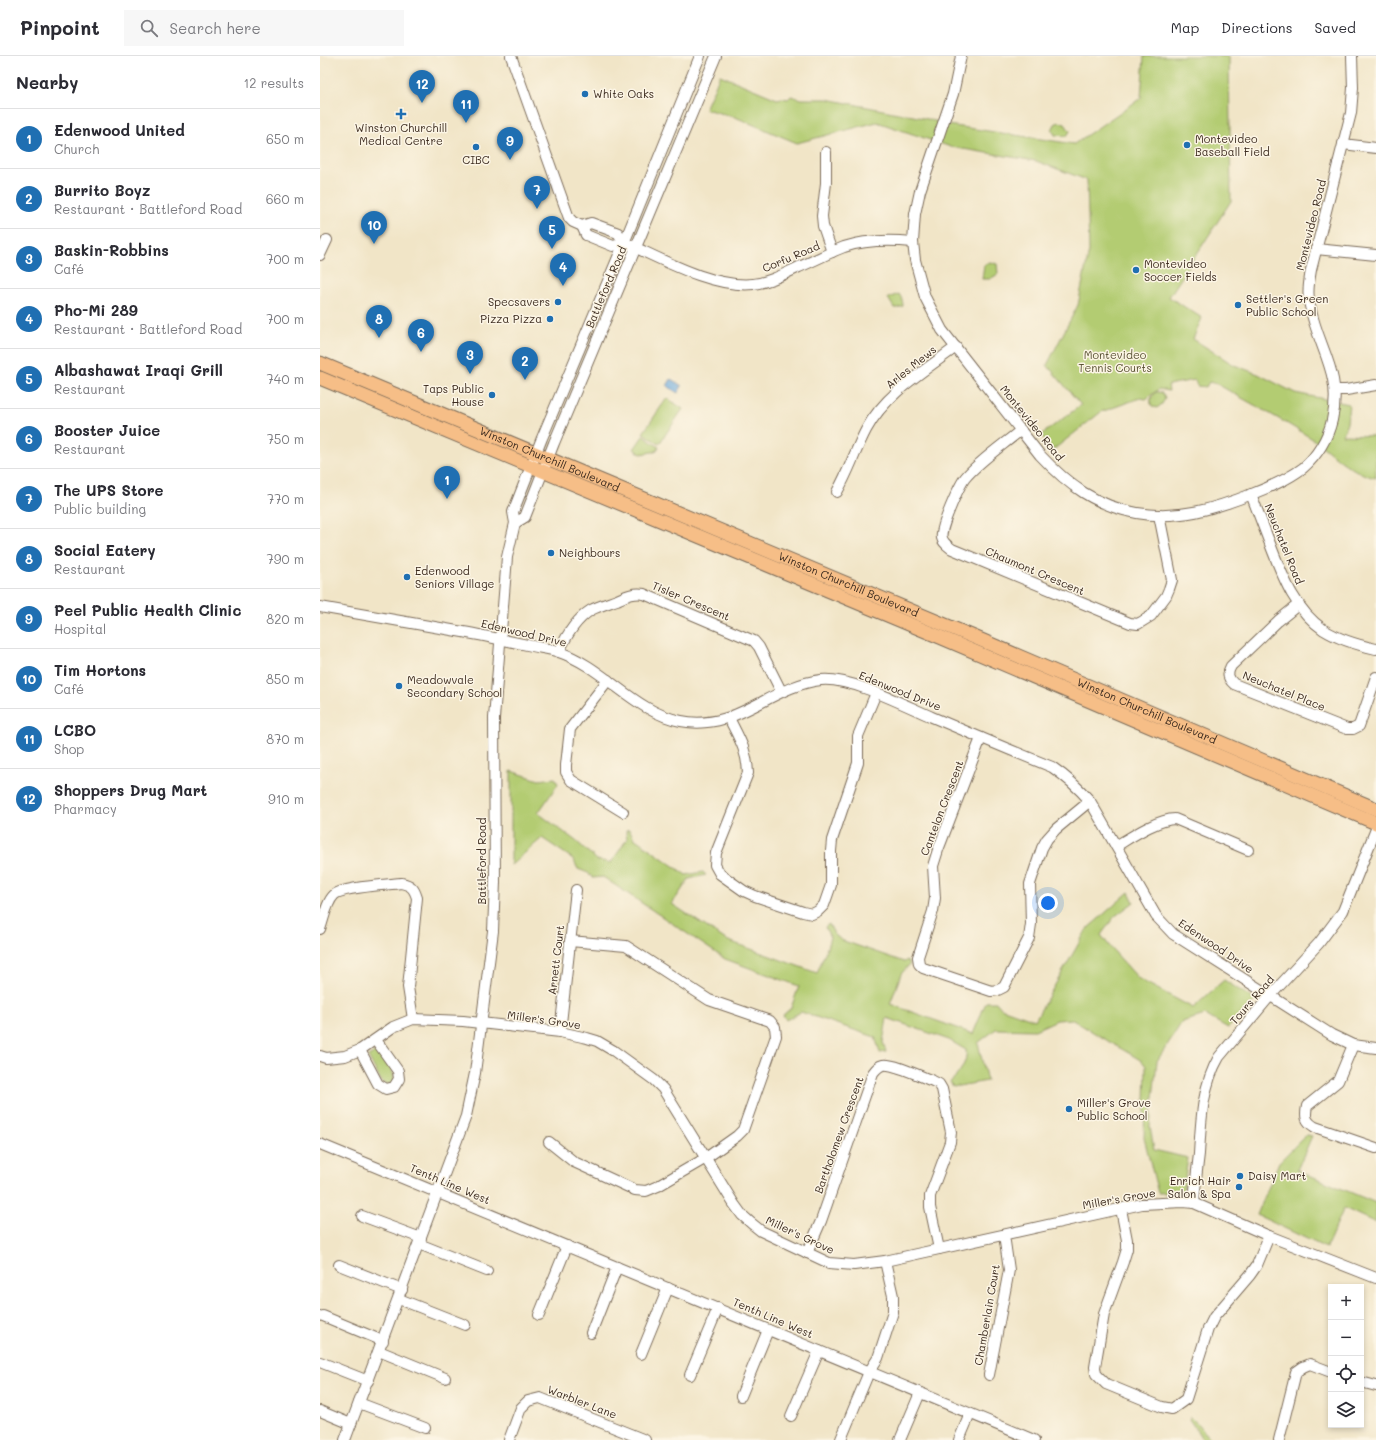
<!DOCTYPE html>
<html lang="en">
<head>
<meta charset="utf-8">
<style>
	body { margin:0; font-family:Mali,sans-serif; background:#f7f7f7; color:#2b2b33 }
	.controls { position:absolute; right:12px; bottom:12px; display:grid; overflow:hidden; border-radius:0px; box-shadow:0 2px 6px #0003 }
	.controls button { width:36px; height:36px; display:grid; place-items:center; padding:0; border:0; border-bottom:1px solid #e1e1e2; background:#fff; color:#2b2b33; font:20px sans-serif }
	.you { position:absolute; left:728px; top:847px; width:14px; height:14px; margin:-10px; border:3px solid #fff; border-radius:50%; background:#1a73e8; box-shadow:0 0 0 6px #1a73e833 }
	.badge { display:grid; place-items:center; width:26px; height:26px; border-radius:50%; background:#1f6fb2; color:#fff; font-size:13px; font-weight:700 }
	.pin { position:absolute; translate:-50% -33px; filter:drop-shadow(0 1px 2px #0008) }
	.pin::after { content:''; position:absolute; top:21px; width:14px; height:12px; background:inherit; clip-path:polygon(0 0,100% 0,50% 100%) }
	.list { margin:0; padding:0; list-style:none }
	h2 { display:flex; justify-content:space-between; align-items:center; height:52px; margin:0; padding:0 16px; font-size:17px }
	h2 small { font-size:13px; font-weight:400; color:#7c7c81 }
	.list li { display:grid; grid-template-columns:26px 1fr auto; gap:12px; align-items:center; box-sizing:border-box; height:60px; padding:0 16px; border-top:1px solid #e1e1e2 }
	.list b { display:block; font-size:15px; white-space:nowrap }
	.list p { margin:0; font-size:13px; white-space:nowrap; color:#7c7c81 }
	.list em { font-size:13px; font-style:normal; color:#7c7c81 }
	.icon { flex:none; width:22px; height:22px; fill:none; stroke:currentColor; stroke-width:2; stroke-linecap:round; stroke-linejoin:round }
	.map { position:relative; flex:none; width:1056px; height:1384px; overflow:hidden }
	header { display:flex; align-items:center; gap:24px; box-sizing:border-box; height:56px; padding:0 20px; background:#fff; border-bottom:1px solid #e1e1e2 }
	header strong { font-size:19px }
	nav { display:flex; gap:22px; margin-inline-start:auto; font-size:14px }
	.search { width:280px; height:36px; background:#f7f7f7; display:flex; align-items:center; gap:10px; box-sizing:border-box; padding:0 14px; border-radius:0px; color:#7c7c81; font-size:15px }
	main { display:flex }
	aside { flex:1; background:#fff }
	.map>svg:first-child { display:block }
	.green { fill:#b3cc72; stroke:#777b48 }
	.water { fill:#69a7db; stroke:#52687c }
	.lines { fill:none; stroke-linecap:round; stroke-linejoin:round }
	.minor-casing { stroke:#7b6b59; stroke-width:12 }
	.major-casing { stroke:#7b6b59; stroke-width:15 }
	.minor { stroke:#fff; stroke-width:10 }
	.major { stroke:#f6be87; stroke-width:13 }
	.poi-dot { fill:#1f6fb2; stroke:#fcf5e5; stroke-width:1.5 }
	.labels { text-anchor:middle; stroke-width:3; stroke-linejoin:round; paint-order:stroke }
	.poi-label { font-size:11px; fill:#3b2a1e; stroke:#fcf5e5; text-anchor:start }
	.street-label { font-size:11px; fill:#3b2a1e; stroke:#fcf5e5 }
	.park-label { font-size:11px; fill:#595233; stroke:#fcf5e5 }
</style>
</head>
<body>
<header>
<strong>Pinpoint</strong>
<div class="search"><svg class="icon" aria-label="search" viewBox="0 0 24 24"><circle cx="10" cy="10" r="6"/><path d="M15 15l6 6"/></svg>Search here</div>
<nav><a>Map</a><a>Directions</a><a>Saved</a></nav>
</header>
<main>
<aside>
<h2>Nearby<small>12 results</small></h2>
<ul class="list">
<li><span class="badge">1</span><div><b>Edenwood United</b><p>Church</p></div><em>650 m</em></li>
<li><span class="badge">2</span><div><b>Burrito Boyz</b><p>Restaurant · Battleford Road</p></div><em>660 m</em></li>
<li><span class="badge">3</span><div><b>Baskin-Robbins</b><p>Café</p></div><em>700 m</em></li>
<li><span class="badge">4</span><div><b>Pho-Mi 289</b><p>Restaurant · Battleford Road</p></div><em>700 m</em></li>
<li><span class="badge">5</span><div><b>Albashawat Iraqi Grill</b><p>Restaurant</p></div><em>740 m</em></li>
<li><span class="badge">6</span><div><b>Booster Juice</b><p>Restaurant</p></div><em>750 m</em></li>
<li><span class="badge">7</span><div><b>The UPS Store</b><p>Public building</p></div><em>770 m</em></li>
<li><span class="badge">8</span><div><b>Social Eatery</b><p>Restaurant</p></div><em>790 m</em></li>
<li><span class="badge">9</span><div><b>Peel Public Health Clinic</b><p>Hospital</p></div><em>820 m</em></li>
<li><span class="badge">10</span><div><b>Tim Hortons</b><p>Café</p></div><em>850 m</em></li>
<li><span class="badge">11</span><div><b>LCBO</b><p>Shop</p></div><em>870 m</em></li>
<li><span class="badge">12</span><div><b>Shoppers Drug Mart</b><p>Pharmacy</p></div><em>910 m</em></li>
</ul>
</aside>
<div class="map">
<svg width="1056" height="1384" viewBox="0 0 1056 1384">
	<rect width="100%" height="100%" fill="#fcf5e5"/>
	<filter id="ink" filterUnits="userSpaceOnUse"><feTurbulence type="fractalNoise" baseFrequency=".025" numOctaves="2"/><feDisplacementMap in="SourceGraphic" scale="8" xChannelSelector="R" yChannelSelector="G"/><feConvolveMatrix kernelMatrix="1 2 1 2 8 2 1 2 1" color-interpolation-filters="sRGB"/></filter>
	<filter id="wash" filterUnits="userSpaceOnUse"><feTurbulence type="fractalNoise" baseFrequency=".012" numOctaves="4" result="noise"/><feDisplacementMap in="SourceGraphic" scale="16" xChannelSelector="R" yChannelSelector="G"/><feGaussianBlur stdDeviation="0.9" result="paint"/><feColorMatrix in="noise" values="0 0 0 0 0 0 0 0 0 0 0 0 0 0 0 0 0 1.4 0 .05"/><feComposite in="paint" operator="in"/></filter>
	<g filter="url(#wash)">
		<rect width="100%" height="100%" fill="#f1e5c7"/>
		<g class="green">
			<path d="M824,0H909L911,145L849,241L882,262L873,283L914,309L938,318L975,337L1029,348L1027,367L1023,379L1056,380V422C1031,417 1011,396 991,382C961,363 928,346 897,328L889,326L886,331L877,330L875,324L848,329L849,335L839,333L826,343L820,342L781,356L733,394L721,379L761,349L727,309L758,249L769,195L767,124L716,105L631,91L557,66L477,87L415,61L385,53L400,19L457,43L462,42L468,43L471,40L481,43H507L608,63L628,69L754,88L821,42Z"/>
			<polygon points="739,66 745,68 750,75 747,80 735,79 732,74 735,68"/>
			<polygon points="670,206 677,208 678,218 670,223 662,223 664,209"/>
			<polygon points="579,238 582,243 583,250 578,252 574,252 568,242"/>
			<path d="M836,336C842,336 844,337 845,343L842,348L837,352L832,350C829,344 831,341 836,336Z"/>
			<polygon points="347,342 363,353 339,388 323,377"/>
			<polygon points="323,380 339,391 335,396 332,396 321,398 314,393"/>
			<path d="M191,715L219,724L235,722L238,728L218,757L256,785L277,804L291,807L307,783L306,774L309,773L314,782L366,819L383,816L386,819L369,823L352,848L406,884L497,917L507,892L510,881L505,871L509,868L514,878L521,884L584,906L587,904L590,908L581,918L570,948L653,978L666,946H676L681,952L715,964L767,873L809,836L814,846L794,861L781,879L791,892L819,923L873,952L904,924L935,944L908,972L885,959L862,966L837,1005L830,1070L834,1094L868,1102L863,1136L838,1137L824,1082L826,1010L822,1005L751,963L737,964L715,974L676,973L658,987L667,1025L633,1031L630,1026C639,1019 648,1005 646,994L629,984L567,962L563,986L566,996L560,997L555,981L481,956L466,964L463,959L471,952L479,930L405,903L283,821L273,822L268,817L258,813L253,803L222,782L191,809Z"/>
			<path d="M57,995C63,1003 76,1014 74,1026L69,1028H64L60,1023L48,1000Z"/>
			<polygon points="986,1079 992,1080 977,1114 1056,1147 1056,1167 1024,1152 1006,1192 937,1159 959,1106"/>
			<polygon points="871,1361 892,1384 883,1384 869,1363"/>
		</g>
		<polygon class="water" points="351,323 362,330 358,337 347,330"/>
	</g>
	<g filter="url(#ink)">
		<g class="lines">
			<g class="minor-casing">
				<g id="minor">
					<polyline points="191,0 249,162 253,166 262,170 271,167 298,177 304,187"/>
					<path d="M641,0L633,38L600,135L595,158L593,186L595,204L605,241L622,274L720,399C748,429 776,450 817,457C858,464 894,453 932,438C950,431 967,424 983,412C997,400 1008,382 1012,364C1023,318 998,292 990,250C987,238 989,226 991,214L1031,57L1033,32L1032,0"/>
					<polyline points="1023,88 1056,92"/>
					<polyline points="506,96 506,127 502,160 503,170 512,196"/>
					<polyline points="262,170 266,179 293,190 304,187"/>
					<path d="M310,189C345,205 394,232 433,228C450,226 464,218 479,211C494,205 508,197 524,191C545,184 571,184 593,186"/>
					<polyline points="996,193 1056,199"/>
					<polyline points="0,199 7,184"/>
					<polyline points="1016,334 1026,334 1056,329"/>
					<path d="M701,374C683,389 659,405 645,422C639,430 619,474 622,482C623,487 628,490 632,493L810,567L818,568L831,560L846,540L849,533L852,524L839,459"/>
					<path d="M517,436C529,415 535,395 546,374C565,338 604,315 636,291"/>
					<path d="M931,438C938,456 945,475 952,493C964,524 976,555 1004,574C1020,584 1038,589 1056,593"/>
					<polyline points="195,467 205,461 234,387 396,0"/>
					<path d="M979,548L958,565L911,610C907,617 907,622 914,628L1027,673H1033L1039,670L1056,621"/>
					<path d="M0,551C48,559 95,568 143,576C166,580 189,585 212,590C221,592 231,593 239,596C284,611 314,656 361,665C417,676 449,630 501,624C531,621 584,649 612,661C652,678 692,695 732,711C748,722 757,730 770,745L836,860L853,878L1012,979L1033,989L1056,992"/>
					<path d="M239,596C246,580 255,564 271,554C279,550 289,547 297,544C306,540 314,536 324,538L434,585L439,591L461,635"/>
					<polyline points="288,624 250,673 246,709 246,716 251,724 303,756"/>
					<path d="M409,662C419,682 427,694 428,717L396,797L395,809L400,818L424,835L435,840L483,856L492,858L498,855L504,849L511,829V795L512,784L538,707V680L556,637"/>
					<polyline points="661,682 618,794 613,810 615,842 613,855 598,901 599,908 603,912 671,935 678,934 684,931 709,882 711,868 710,828 722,792 727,783 736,773 770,745"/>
					<path d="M796,790C811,781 838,763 855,763L928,794"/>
					<path d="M0,873C4,863 6,847 14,839C22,831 68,829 81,827C91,829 94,832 97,842L88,931L93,963"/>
					<polyline points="240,976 256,834"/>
					<path d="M1033,989L1018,1025L987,1050C985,1060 985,1065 995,1071L1056,1092"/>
					<polyline points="40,994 58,1028 66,1033 74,1031 79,1023 78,1015 56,984"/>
					<polyline points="0,1000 6,1002 25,1000 40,994 73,971 93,963 143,965 240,976 267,982 277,985 294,995 334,1024 343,1033 414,1148 422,1159 431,1167 441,1175 509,1207 534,1209 565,1205 822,1148 863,1146 874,1147 949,1180 1056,1222"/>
					<polyline points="229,1086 254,1106 315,1134 326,1135 338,1130 386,1102 417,1080 423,1074 456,980 455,971 450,965 389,944 306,890 250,885"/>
					<polyline points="0,1088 714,1384"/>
					<path d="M874,1147C875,1131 877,1114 879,1098C881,1065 882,1030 899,1001L950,940L999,887L1023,855L1056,773"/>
					<polyline points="801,1153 807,1184 807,1193 803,1206 784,1258 775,1311 776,1318 786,1328 842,1351 852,1353 866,1343 888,1273 894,1261 930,1219 937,1209 949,1180"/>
					<polyline points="42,1160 101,1182"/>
					<polyline points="99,1188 167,1215"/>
					<path d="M487,1197L501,1165L553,1017C556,1013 558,1010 563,1009C573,1007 602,1021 613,1025L619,1028L622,1033L631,1076L630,1086L610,1140V1151L619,1193"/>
					<polyline points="19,1209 82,1234"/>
					<polyline points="79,1243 145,1269"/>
					<polyline points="219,1259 247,1190"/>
					<polyline points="3,1260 63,1285"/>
					<polyline points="271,1277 297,1211"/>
					<polyline points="59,1295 125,1322"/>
					<polyline points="321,1298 348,1232"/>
					<polyline points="0,1306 48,1325"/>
					<polyline points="370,1319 398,1252"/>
					<polyline points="669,1319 689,1214 684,1179"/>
					<polyline points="1041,1326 1056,1330"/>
					<polyline points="421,1340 448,1274"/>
					<polyline points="39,1347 105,1372"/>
					<polyline points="0,1355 31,1368"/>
					<polyline points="471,1360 499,1295"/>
					<polyline points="521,1383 549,1316 558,1302 573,1256 573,1240 565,1205"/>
					<polyline points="25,1384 146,1060 155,1017 173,875 175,826 174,662 187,501 195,467 193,456 222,382 304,187 380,0"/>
					<polyline points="189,1384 201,1352 208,1345 220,1342 325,1384"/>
					<polyline points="580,1384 600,1337"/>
					<polyline points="639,1384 650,1358"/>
					<polyline points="959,1384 976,1316 983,1311 990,1308 1011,1316"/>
				</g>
			</g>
			<g class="major-casing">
				<g id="major">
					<path id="s1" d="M0,307L661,584L1056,753"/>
					<polyline points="0,322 620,581 1056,767"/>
				</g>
			</g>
			<use href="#minor" class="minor"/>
			<use href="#major" class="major"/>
		</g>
	</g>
	<g class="poi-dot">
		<circle cx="265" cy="38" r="4"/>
		<path d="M79 52h4v4h4v4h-4v4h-4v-4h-4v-4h4z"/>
		<circle cx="867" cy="89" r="4"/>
		<circle cx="156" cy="91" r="4"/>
		<circle cx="816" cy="214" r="4"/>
		<circle cx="238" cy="246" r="4"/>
		<circle cx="918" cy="249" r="4"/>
		<circle cx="230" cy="263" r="4"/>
		<circle cx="172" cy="339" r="4"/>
		<circle cx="231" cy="497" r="4"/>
		<circle cx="87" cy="521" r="4"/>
		<circle cx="79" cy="630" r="4"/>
		<circle cx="749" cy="1053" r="4"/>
		<circle cx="920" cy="1120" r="4"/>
		<circle cx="919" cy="1131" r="4"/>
	</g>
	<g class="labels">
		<g class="poi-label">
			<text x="273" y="42">White Oaks</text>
			<text x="81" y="76" text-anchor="middle">Winston Churchill<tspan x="81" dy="13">Medical Centre</tspan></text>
			<text x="875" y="87">Montevideo<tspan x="875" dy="13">Baseball Field</tspan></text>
			<text x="156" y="108" text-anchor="middle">CIBC</text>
			<text x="824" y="212">Montevideo<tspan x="824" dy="13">Soccer Fields</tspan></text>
			<text x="926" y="247">Settler's Green<tspan x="926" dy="13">Public School</tspan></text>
			<text x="230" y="250" text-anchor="end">Specsavers</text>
			<text x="222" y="267" text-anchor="end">Pizza Pizza</text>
			<text x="164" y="337" text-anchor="end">Taps Public<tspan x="164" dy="13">House</tspan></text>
			<text x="239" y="501">Neighbours</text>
			<text x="95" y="519">Edenwood<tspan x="95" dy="13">Seniors Village</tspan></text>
			<text x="87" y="628">Meadowvale<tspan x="87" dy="13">Secondary School</tspan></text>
			<text x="757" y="1051">Miller's Grove<tspan x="757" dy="13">Public School</tspan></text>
			<text x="928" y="1124">Daisy Mart</text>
			<text x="911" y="1129" text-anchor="end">Enrich Hair<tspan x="911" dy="13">Salon &amp; Spa</tspan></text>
		</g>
		<g class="street-label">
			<text transform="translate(991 169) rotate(-76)" y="4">Montevideo Road</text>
			<text transform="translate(471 201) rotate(-23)" y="4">Corfu Road</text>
			<text transform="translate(286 231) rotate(-67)" y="4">Battleford Road</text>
			<text transform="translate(591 311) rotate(-39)" y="4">Arles Mews</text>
			<text transform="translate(712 367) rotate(51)" y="4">Montevideo Road</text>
			<text dy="4" stroke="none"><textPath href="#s1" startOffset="249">Winston Churchill Boulevard</textPath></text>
			<text transform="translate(964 488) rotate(68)" y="4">Neuchatel Road</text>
			<text transform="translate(715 515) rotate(23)" y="4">Chaumont Crescent</text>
			<text dy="4" stroke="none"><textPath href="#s1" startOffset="573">Winston Churchill Boulevard</textPath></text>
			<text transform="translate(371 545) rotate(23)" y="4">Tisler Crescent</text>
			<text transform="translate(204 577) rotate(13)" y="4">Edenwood Drive</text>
			<text transform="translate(580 635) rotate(22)" y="4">Edenwood Drive</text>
			<text transform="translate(964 635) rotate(22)" y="4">Neuchatel Place</text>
			<text dy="4" stroke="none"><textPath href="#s1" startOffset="897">Winston Churchill Boulevard</textPath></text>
			<text transform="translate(622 752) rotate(-69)" y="4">Cantelon Crescent</text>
			<text transform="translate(162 805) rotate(-90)" y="4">Battleford Road</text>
			<text transform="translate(896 890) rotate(34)" y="4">Edenwood Drive</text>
			<text transform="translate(236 904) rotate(-83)" y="4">Arnett Court</text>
			<text transform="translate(932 944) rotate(-49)" y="4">Tours Road</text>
			<text transform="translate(224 964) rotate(8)" y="4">Miller's Grove</text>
			<text transform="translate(519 1079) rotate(-70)" y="4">Bartholomew Crescent</text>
			<text transform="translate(130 1128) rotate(23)" y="4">Tenth Line West</text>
			<text transform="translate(799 1143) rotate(-10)" y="4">Miller's Grove</text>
			<text transform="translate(480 1179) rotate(25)" y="4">Miller's Grove</text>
			<text transform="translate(667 1259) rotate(-80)" y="4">Chamberlain Court</text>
			<text transform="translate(453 1262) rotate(23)" y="4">Tenth Line West</text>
			<text transform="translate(262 1346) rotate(21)" y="4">Warbler Lane</text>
		</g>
		<g class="park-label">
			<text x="795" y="303">Montevideo<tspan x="795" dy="13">Tennis Courts</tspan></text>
		</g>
	</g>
</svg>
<div class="controls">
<button>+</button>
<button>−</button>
<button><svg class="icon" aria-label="locate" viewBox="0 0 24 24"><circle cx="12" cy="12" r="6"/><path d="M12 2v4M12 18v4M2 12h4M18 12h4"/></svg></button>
<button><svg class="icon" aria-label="layers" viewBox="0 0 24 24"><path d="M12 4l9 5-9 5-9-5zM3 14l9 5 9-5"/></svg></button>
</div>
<div class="you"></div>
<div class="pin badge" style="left:127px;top:443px">1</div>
<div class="pin badge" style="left:205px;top:324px">2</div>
<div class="pin badge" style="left:150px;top:318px">3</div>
<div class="pin badge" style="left:243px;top:230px">4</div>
<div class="pin badge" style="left:232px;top:193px">5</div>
<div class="pin badge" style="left:101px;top:296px">6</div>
<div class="pin badge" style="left:217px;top:153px">7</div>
<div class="pin badge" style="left:59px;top:282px">8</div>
<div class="pin badge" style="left:190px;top:104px">9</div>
<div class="pin badge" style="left:54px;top:188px">10</div>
<div class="pin badge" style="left:146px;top:67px">11</div>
<div class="pin badge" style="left:102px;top:47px">12</div>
</div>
</main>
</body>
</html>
